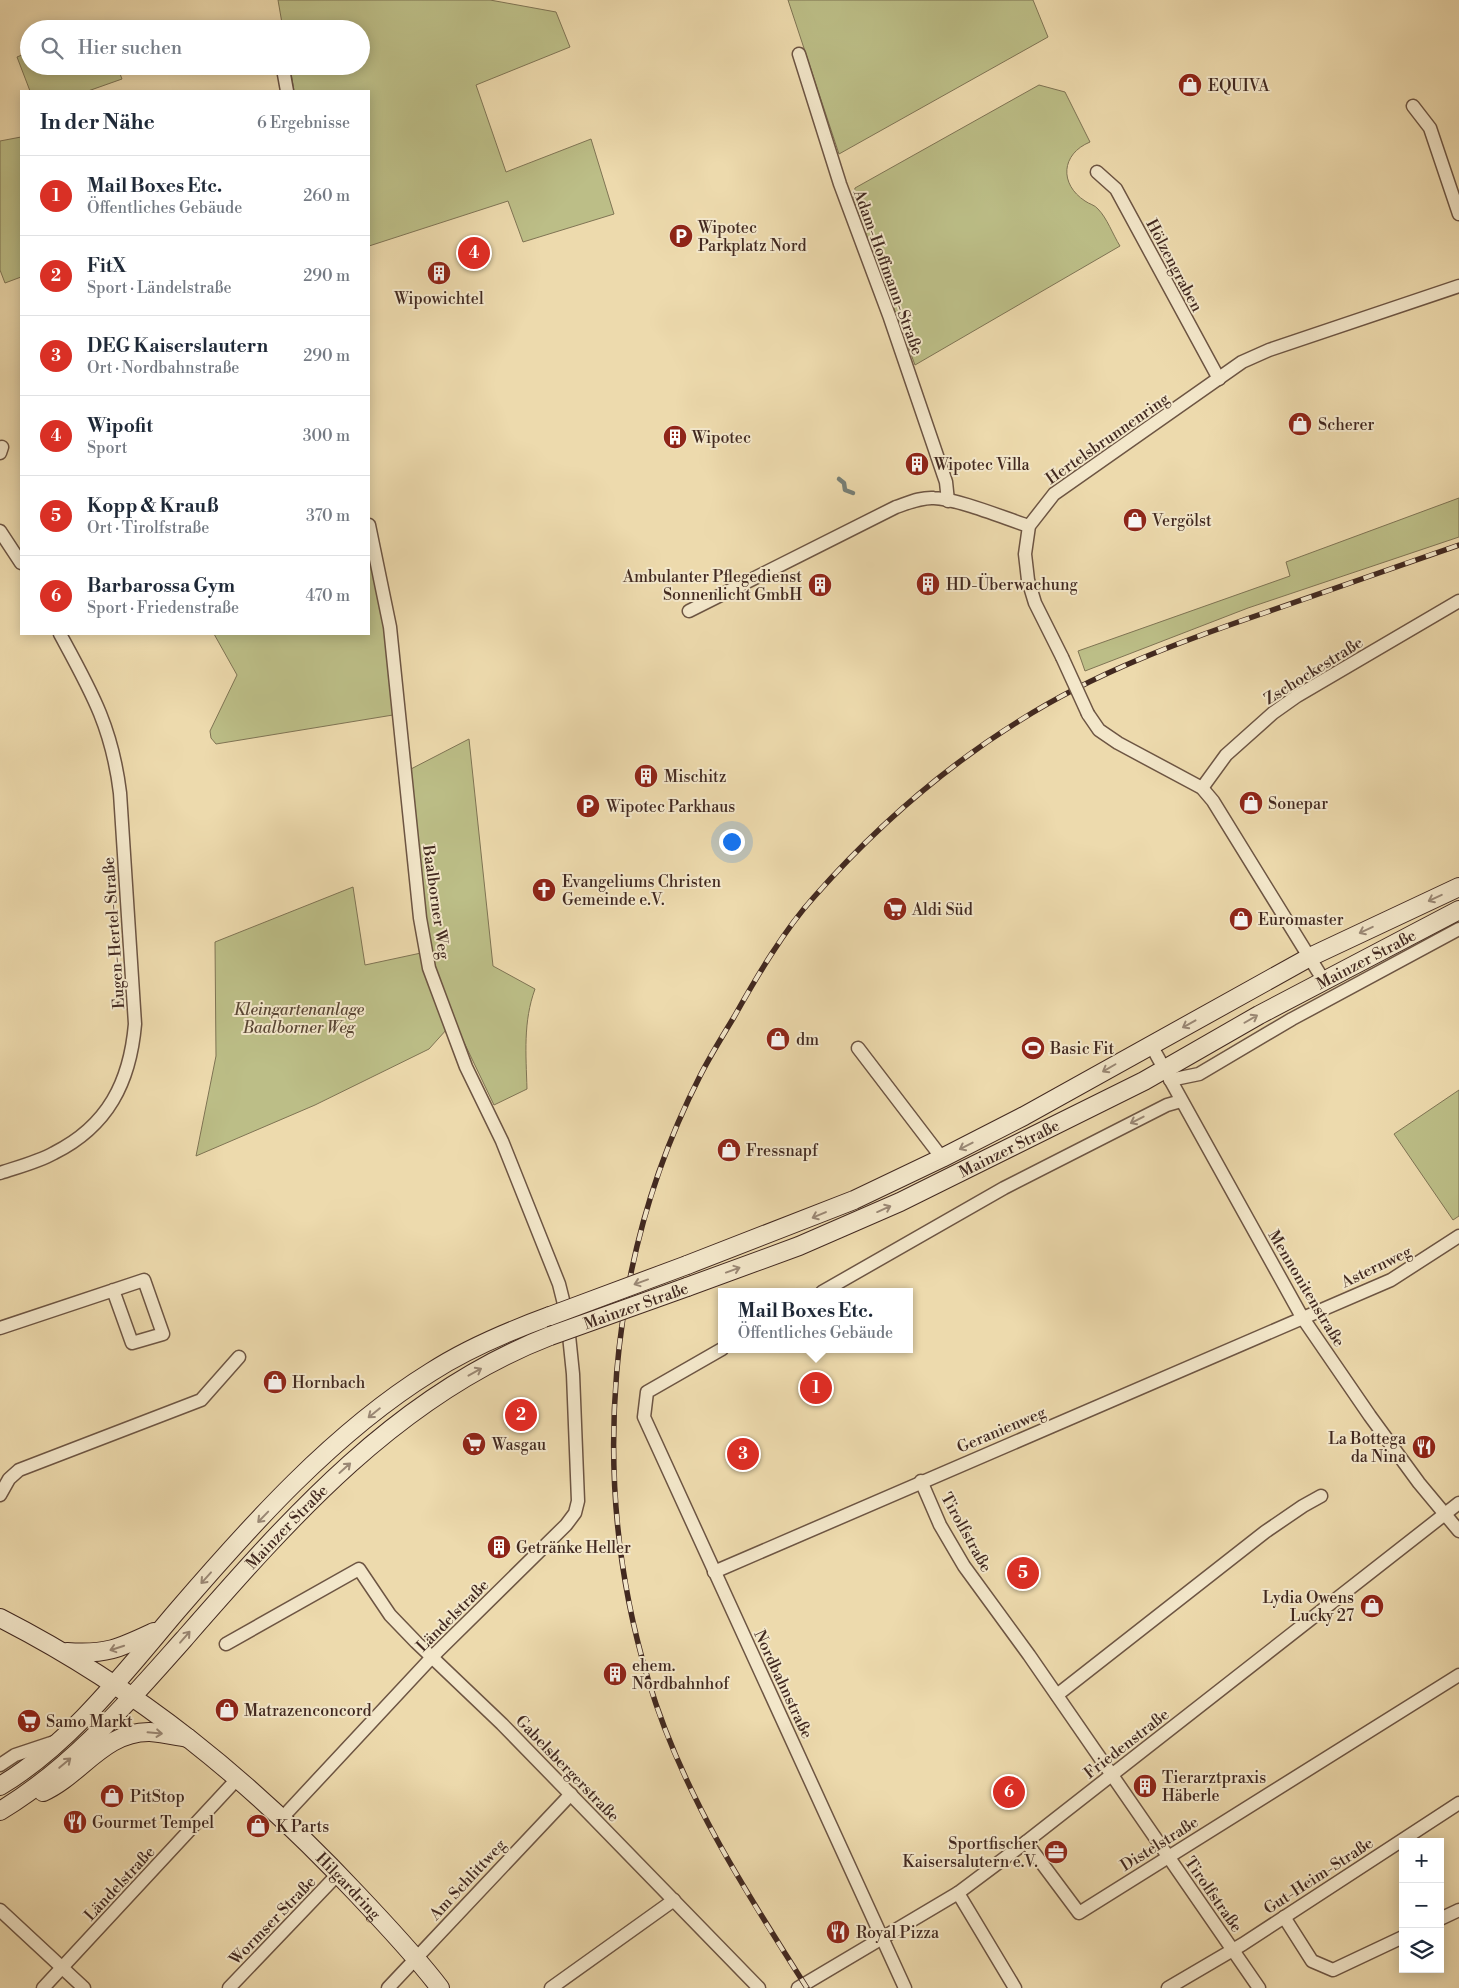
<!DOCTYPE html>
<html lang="de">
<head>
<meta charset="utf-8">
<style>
	body { margin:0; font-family:"Libre Bodoni",serif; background:#f2f2f3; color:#1f2937 }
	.controls { position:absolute; right:15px; bottom:15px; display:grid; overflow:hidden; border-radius:0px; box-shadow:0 2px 12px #0003 }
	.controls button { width:45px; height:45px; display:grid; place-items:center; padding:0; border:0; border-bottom:1px solid #e0e1e3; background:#fff; color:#1f2937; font:25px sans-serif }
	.you { position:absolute; left:731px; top:841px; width:18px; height:18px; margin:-12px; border:4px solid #fff; border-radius:50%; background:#1a73e8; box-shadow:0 0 0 8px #1a73e833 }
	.badge { display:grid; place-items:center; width:32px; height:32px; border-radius:50%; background:#d93025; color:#fff; font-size:16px; font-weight:700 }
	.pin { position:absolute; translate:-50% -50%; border:2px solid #fff; box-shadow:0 1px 5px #0006 }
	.popup { position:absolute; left:718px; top:1288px; width:195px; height:65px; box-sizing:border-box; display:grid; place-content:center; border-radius:0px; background:#fff; filter:drop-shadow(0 1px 4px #0005); font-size:16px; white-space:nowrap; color:#747a83 }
	.popup b { font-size:19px; color:#1f2937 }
	.popup::after { content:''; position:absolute; left:50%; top:100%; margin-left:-10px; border:10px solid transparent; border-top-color:#fff }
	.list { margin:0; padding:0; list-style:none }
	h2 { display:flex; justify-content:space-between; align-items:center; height:65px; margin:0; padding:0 20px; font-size:21px }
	h2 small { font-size:16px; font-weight:400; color:#747a83 }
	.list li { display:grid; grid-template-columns:32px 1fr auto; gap:15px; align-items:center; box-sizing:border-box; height:80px; padding:0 20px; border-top:1px solid #e0e1e3 }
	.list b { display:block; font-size:19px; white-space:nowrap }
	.list p { margin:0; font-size:16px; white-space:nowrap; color:#747a83 }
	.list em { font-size:16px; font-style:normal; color:#747a83 }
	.icon { flex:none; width:28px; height:28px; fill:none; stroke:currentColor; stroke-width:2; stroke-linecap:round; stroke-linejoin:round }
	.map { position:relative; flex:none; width:1459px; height:1988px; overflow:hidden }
	.search { position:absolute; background:#fff; box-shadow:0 2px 12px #0003; left:20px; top:20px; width:350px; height:55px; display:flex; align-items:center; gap:12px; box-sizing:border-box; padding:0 18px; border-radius:28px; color:#747a83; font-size:19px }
	.panel { position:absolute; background:#fff; box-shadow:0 2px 12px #0003; left:20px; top:90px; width:350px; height:545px; border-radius:0px }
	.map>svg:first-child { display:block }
	.green { fill:#bcbe87; stroke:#7f7454 }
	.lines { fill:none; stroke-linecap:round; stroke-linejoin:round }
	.stream { stroke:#778077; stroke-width:4.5 }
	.street-casing { stroke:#6d5543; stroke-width:15 }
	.secondary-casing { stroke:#422920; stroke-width:20 }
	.street { stroke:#f3e7ca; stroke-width:12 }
	.secondary { stroke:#f3e7ca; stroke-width:18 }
	.rail-casing { stroke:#422920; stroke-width:5.5 }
	.rail { stroke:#f3e7ca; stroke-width:4; stroke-dasharray:11; stroke-linecap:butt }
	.street-bridge-casing { stroke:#6d5543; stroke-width:15; stroke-linecap:butt }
	.secondary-bridge-casing { stroke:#422920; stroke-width:20; stroke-linecap:butt }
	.street-bridge { stroke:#f3e7ca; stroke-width:12 }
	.secondary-bridge { stroke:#f3e7ca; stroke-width:18 }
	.oneway { stroke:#9a8875 }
	.labels { text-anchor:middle; stroke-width:4; stroke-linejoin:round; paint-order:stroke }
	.poi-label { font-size:16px; fill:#422920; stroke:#f3e7ca; text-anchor:start }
	.street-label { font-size:16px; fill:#422920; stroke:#f3e7ca }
	.park-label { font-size:16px; font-style:italic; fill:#5a4735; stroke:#f3e7ca }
</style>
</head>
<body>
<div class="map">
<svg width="1459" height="1988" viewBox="0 0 1459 1988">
	<rect width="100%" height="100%" fill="#eddaad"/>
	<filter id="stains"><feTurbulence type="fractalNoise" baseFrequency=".004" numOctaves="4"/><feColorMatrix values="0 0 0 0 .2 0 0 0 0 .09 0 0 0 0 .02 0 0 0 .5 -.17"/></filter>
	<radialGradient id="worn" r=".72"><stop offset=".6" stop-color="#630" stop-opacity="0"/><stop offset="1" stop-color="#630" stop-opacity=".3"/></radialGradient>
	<g class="green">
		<polygon points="278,0 490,0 556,12 570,47 476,85 506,172 591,139 614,214 523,242 508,201 369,246 369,91 294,91 290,66 361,66 361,29 283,29"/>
		<polygon points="788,0 1033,0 1048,37 839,154"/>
		<polygon points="29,52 29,66 117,66 122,79 88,91 30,91 17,57"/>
		<path d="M1039,85L1065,92L1090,142C1061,154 1059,184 1085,201C1089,204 1095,205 1098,209C1107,218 1113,235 1120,246L915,365L853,199L855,188Z"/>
		<polygon points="21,137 21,277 5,283 0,270 0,141"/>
		<polygon points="1459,498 1459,537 1248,608 1085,671 1078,651 1290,576 1286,562"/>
		<polygon points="369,548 385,628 393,715 216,744 211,738 210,731 237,675 214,634 369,634"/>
		<path d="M469,739L493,966L535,989C523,1022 526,1054 527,1089L494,1105L461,1036L438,976L428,941L409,770Z"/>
		<polygon points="353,887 365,965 421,953 447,1029 429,1049 315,1105 196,1156 216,1056 215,942"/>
		<polygon points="1459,1090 1459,1216 1453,1220 1394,1134"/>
	</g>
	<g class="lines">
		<polyline class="stream" points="839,479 844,483 845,490 853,493"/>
		<g class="street-casing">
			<g id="street">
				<polyline points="799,54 840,184 890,318 946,482 948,501"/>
				<polyline points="283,69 287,91"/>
				<polyline points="1413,106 1430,128 1459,214"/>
				<polyline points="1097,172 1116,189 1219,379"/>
				<polyline points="0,453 2,447"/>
				<polyline points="0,531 21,563"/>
				<path d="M689,611L896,507C908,503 921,497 934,498C958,499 1004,518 1029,526"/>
				<polyline points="1062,657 1035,603 1028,580 1025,554 1029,526 1054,494 1242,362 1269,350 1459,286"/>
				<polyline points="1088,714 1099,730 1118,743 1202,788 1213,801 1324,981"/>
				<polyline points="1202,788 1226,755 1273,713 1297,696 1459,601"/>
				<polyline points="1151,1045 1302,1317 1370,1416 1419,1483 1459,1531"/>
				<polyline points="858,1048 942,1158"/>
				<polyline points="1170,1080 1199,1074 1292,1019 1459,929"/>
				<path d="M0,1173C18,1167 38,1162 54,1153C108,1126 130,1082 135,1024L120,793C112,727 91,691 60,634"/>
				<polyline points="822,1292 1004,1188 1167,1105 1181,1101"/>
				<polyline points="0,1328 144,1280 163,1334 132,1343 113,1290"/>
				<polyline points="722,1349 647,1392 644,1417 905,1988"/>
				<polyline points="921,1481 940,1525 964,1566 1029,1655 1259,1988"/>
				<polyline points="0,1495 9,1479 19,1470 201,1400 239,1357"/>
				<polyline points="714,1572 1391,1280 1459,1236"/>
				<polyline points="226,1644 359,1569 390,1615 416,1642 502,1724 759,1988"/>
				<polyline points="1057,1695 1265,1532 1303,1506 1321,1496"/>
				<polyline points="0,1765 15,1755 57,1741"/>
				<polyline points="282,1818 433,1656 566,1525 575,1513 578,1501 573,1374 567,1316 559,1284 502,1141 466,1067 429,968 420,918 390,627 369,525"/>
				<polyline points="1026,1842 1079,1913 1459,1675"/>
				<polyline points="958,1893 1015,1988"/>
				<polyline points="0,1910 84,1988"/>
				<polyline points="1284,1917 1312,1961 1333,1970 1403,1937"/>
				<polyline points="1440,1919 1459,1910"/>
				<polyline points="43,1988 238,1778"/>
				<polyline points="229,1988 338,1874"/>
				<polyline points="388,1988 571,1794"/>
				<polyline points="551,1988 674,1900"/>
				<polyline points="798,1988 958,1893 1026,1842 1459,1503"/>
				<polyline points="1168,1988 1243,1944 1459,1803"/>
			</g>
		</g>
		<g class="secondary-casing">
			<g id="secondary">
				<polyline points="687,1265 854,1200 942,1158 1024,1116 1310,957 1459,887"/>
				<path id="s1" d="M687,1287L799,1246L900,1202L1144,1081L1259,1015L1459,910"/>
				<path id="s2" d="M0,1618C139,1689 251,1781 358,1895C386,1925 415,1955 440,1988"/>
				<path d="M67,1652C106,1655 120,1648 154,1632"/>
				<path d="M0,1786C69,1745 125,1672 176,1612C250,1526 334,1432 431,1372C468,1348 509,1331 550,1316"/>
				<path d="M43,1792C81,1775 104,1731 150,1732C162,1733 176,1736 188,1738"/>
				<path id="s3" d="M0,1811C73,1767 128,1702 184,1639C289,1519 397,1395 550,1336"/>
			</g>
		</g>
		<use href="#street" class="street"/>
		<use href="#secondary" class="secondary"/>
		<g class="rail-casing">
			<path id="rail" d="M807,1988C745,1891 681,1791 648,1679C589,1483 606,1260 700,1076C710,1056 722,1037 734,1017C756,978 784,930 814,897C874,829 942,769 1019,721C1096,672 1182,641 1267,612C1331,590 1395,567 1459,545"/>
		</g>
		<use href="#rail" class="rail"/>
		<g class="street-bridge-casing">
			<polyline id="street-bridge" points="1062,657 1088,714"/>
		</g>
		<g class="secondary-bridge-casing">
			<g id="secondary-bridge">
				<polyline points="550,1316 687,1265"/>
				<path id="s4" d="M550,1336L687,1287"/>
			</g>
		</g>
		<use href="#street-bridge" class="street-bridge"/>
		<use href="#secondary-bridge" class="secondary-bridge"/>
	</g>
	<defs><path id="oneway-shaft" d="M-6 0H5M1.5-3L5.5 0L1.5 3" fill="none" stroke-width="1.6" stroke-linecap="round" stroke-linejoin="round" transform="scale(1.25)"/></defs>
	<g class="oneway">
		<use href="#oneway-shaft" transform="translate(1435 898) rotate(155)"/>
		<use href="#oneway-shaft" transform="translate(1366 930) rotate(155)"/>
		<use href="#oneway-shaft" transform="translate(1251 1019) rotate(-30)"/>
		<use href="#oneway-shaft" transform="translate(1189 1024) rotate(151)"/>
		<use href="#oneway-shaft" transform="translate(1109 1068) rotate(150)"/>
		<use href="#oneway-shaft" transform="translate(1137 1120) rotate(153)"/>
		<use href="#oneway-shaft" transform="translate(966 1146) rotate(153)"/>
		<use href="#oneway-shaft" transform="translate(884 1209) rotate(-24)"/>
		<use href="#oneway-shaft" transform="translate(819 1215) rotate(157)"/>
		<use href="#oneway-shaft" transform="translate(733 1270) rotate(-20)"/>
		<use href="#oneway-shaft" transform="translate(641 1282) rotate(160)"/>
		<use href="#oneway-shaft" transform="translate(475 1372) rotate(-29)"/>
		<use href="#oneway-shaft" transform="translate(374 1413) rotate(141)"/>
		<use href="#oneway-shaft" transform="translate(345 1468) rotate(-42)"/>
		<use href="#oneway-shaft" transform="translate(263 1517) rotate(134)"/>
		<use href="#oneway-shaft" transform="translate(206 1578) rotate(132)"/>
		<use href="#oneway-shaft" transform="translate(185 1637) rotate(-49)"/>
		<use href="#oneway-shaft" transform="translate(117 1648) rotate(162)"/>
		<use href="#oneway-shaft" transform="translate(155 1733) rotate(5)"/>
		<use href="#oneway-shaft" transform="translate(65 1763) rotate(-40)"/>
	</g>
	<defs>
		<g id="shop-disc" transform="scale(1.25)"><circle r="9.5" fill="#8f2418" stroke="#f3e7ca"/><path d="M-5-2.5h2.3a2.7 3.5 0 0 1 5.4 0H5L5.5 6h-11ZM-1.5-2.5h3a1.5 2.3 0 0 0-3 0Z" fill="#fff"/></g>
		<g id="parking-disc" transform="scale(1.25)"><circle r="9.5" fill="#8f2418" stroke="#f3e7ca"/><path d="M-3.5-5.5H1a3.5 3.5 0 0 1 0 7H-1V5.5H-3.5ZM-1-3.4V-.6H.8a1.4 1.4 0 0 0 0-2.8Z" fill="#fff"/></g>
		<g id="building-disc" transform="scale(1.25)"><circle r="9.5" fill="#8f2418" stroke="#f3e7ca"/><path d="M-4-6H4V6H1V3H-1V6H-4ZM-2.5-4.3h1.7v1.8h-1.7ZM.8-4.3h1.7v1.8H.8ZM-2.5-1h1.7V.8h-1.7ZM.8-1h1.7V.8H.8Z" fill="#fff"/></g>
		<g id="church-disc" transform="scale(1.25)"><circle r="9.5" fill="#8f2418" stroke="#f3e7ca"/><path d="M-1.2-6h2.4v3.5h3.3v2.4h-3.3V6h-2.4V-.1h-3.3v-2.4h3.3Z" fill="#fff"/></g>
		<g id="supermarket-disc" transform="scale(1.25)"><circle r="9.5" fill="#8f2418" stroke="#f3e7ca"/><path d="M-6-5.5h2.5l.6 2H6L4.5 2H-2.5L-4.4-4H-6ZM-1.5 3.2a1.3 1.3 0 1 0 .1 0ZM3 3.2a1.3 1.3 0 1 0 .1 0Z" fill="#fff"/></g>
		<g id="stadium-disc" transform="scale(1.25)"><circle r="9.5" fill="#8f2418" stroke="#f3e7ca"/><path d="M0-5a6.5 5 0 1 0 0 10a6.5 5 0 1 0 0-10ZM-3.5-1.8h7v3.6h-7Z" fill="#fff"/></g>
		<g id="restaurant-disc" transform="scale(1.25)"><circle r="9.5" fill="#8f2418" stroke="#f3e7ca"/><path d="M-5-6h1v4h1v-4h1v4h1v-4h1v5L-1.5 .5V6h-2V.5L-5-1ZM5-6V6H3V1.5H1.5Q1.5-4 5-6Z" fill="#fff"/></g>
		<g id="office-disc" transform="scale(1.25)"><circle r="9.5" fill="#8f2418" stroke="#f3e7ca"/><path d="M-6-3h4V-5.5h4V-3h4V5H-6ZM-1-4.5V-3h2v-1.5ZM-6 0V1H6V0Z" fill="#fff"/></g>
	</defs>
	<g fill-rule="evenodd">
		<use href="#shop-disc" x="1190" y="85"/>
		<use href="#parking-disc" x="681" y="236"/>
		<use href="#building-disc" x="439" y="273"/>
		<use href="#shop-disc" x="1300" y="424"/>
		<use href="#building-disc" x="675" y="437"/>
		<use href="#building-disc" x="917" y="464"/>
		<use href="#shop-disc" x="1135" y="520"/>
		<use href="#building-disc" x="928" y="584"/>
		<use href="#building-disc" x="820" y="585"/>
		<use href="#building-disc" x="646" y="776"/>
		<use href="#shop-disc" x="1251" y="803"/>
		<use href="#parking-disc" x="588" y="806"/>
		<use href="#church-disc" x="544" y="890"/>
		<use href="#supermarket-disc" x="895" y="909"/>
		<use href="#shop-disc" x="1241" y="919"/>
		<use href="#shop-disc" x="778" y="1039"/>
		<use href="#stadium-disc" x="1033" y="1048"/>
		<use href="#shop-disc" x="729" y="1150"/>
		<use href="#shop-disc" x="275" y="1382"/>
		<use href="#supermarket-disc" x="474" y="1444"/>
		<use href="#restaurant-disc" x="1424" y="1447"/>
		<use href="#building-disc" x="499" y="1547"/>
		<use href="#shop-disc" x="1372" y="1606"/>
		<use href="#building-disc" x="615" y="1674"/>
		<use href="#shop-disc" x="227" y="1710"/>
		<use href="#supermarket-disc" x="29" y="1721"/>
		<use href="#building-disc" x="1145" y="1786"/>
		<use href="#shop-disc" x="112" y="1796"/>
		<use href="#restaurant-disc" x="75" y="1822"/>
		<use href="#shop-disc" x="258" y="1826"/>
		<use href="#office-disc" x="1056" y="1852"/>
		<use href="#restaurant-disc" x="838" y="1932"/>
	</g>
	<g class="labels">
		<g class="poi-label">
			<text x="1208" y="91">EQUIVA</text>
			<text x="698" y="233">Wipotec<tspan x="698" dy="18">Parkplatz Nord</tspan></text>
			<text x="439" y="304" text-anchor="middle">Wipowichtel</text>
			<text x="1318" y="430">Scherer</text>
			<text x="692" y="443">Wipotec</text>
			<text x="934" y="470">Wipotec Villa</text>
			<text x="1152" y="526">Vergölst</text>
			<text x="802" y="582" text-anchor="end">Ambulanter Pflegedienst<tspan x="802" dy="18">Sonnenlicht GmbH</tspan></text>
			<text x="946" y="590">HD-Überwachung</text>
			<text x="664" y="782">Mischitz</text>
			<text x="1268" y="809">Sonepar</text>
			<text x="606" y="812">Wipotec Parkhaus</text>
			<text x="562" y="887">Evangeliums Christen<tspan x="562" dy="18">Gemeinde e.V.</tspan></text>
			<text x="912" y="915">Aldi Süd</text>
			<text x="1258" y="925">Euromaster</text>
			<text x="796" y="1045">dm</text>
			<text x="1050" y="1054">Basic Fit</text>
			<text x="746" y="1156">Fressnapf</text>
			<text x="292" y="1388">Hornbach</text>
			<text x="1406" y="1444" text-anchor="end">La Bottega<tspan x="1406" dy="18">da Nina</tspan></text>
			<text x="492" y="1450">Wasgau</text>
			<text x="516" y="1553">Getränke Heller</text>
			<text x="1354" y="1603" text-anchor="end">Lydia Owens<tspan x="1354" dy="18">Lucky 27</tspan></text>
			<text x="632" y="1671">ehem.<tspan x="632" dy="18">Nordbahnhof</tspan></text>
			<text x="244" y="1716">Matrazenconcord</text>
			<text x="46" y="1727">Samo Markt</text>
			<text x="1162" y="1783">Tierarztpraxis<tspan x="1162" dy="18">Häberle</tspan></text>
			<text x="130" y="1802">PitStop</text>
			<text x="92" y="1828">Gourmet Tempel</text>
			<text x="276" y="1832">K Parts</text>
			<text x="1038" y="1849" text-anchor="end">Sportfischer<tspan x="1038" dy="18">Kaisersalutern e.V.</tspan></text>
			<text x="856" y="1938">Royal Pizza</text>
		</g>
		<g class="street-label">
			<text transform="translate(1175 265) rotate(62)" y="6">Hölzengraben</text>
			<text transform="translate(889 272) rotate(70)" y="6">Adam-Hoffmann-Straße</text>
			<text transform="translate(1107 438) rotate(-35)" y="6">Hertelsbrunnenring</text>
			<text transform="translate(1313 670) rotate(-32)" y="6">Zschockestraße</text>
			<text transform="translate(437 902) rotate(82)" y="6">Baalborner Weg</text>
			<text transform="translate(113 933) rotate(-94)" y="6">Eugen-Hertel-Straße</text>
			<text dy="6" stroke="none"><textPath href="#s1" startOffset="755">Mainzer Straße</textPath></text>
			<text dy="6" stroke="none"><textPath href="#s1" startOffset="351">Mainzer Straße</textPath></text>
			<text transform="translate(1376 1266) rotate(-26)" y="6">Asternweg</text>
			<text transform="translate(1307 1288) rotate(59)" y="6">Mennonitenstraße</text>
			<text dy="6" stroke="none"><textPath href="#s4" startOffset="91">Mainzer Straße</textPath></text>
			<text transform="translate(1001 1429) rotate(-23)" y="6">Geranienweg</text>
			<text dy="6" stroke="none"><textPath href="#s3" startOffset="405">Mainzer Straße</textPath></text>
			<text transform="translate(967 1532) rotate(61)" y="6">Tirolfstraße</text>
			<text transform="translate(452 1615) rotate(-45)" y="6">Ländelstraße</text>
			<text transform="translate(784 1684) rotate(65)" y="6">Nordbahnstraße</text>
			<text transform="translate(1126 1743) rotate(-38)" y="6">Friedenstraße</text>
			<text transform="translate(568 1768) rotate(46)" y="6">Gabelsbergerstraße</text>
			<text transform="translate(1159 1843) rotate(-32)" y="6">Distelstraße</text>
			<text transform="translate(1318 1875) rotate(-33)" y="6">Gut-Heim-Straße</text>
			<text transform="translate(467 1879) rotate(-47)" y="6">Am Schlittweg</text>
			<text transform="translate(119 1883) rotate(-47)" y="6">Ländelstraße</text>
			<text dy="6" stroke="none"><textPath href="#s2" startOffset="442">Hilgardring</textPath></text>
			<text transform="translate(1214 1894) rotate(55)" y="6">Tirolfstraße</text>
			<text transform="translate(272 1920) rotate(-46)" y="6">Wormser Straße</text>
		</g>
		<g class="park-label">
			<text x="299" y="1015">Kleingartenanlage<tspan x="299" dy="18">Baalborner Weg</tspan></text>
		</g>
	</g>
	<rect width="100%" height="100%" filter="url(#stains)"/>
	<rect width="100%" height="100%" fill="url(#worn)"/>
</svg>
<div class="controls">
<button>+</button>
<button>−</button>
<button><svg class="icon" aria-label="layers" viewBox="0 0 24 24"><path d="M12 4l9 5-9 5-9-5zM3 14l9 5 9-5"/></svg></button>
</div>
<div class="you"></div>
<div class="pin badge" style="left:816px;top:1388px">1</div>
<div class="popup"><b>Mail Boxes Etc.</b>Öffentliches Gebäude</div>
<div class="pin badge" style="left:521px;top:1415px">2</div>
<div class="pin badge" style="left:743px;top:1454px">3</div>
<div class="pin badge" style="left:474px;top:253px">4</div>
<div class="pin badge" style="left:1023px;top:1573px">5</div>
<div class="pin badge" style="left:1009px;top:1792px">6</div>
<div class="search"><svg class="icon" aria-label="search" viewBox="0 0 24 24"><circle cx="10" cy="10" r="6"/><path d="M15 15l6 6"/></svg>Hier suchen</div>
<section class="panel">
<h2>In der Nähe<small>6 Ergebnisse</small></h2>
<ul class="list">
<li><span class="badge">1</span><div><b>Mail Boxes Etc.</b><p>Öffentliches Gebäude</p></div><em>260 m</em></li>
<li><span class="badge">2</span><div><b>FitX</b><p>Sport · Ländelstraße</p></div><em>290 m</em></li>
<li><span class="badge">3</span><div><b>DEG Kaiserslautern</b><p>Ort · Nordbahnstraße</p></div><em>290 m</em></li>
<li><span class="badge">4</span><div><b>Wipofit</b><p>Sport</p></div><em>300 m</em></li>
<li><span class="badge">5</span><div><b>Kopp &amp; Krauß</b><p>Ort · Tirolfstraße</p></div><em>370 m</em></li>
<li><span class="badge">6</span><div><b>Barbarossa Gym</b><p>Sport · Friedenstraße</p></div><em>470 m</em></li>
</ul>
</section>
</div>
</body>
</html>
